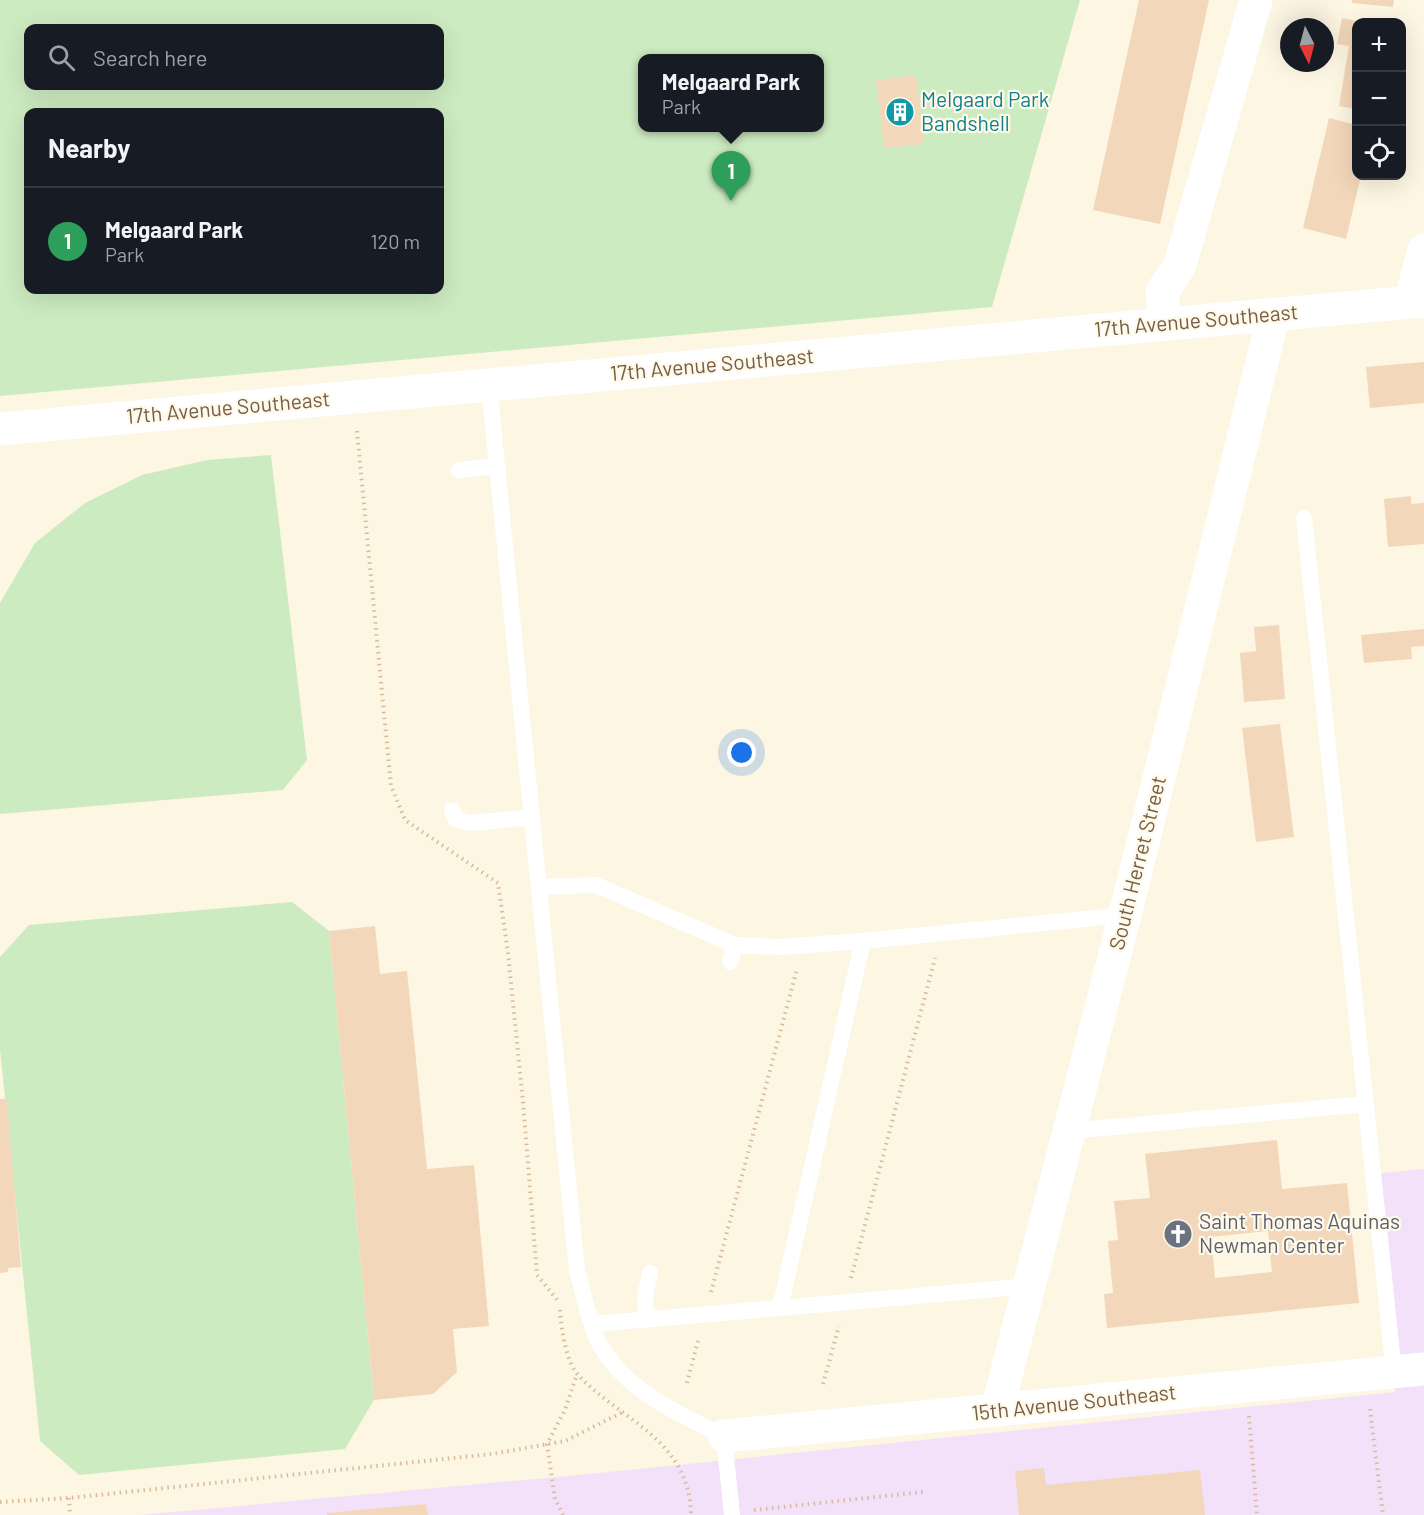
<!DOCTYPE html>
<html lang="en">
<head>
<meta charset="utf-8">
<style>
	body { margin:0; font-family:Barlow,sans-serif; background:#242831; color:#f1f3f6 }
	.controls { position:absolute; right:18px; top:18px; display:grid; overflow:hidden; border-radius:12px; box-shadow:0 6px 24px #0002 }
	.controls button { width:54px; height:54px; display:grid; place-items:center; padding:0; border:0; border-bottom:2px solid #363941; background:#171b24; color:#f1f3f6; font:30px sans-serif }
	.compass { position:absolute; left:1280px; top:18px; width:54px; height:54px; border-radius:50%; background:#171b24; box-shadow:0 6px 24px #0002; rotate:174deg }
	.you { position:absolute; left:742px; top:753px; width:21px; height:21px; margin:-15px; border:4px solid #fff; border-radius:50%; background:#1a73e8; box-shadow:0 0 0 9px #1a73e833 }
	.badge { display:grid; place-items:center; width:39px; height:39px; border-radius:50%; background:#0f766e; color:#fff; font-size:20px; font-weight:700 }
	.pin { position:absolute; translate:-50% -50px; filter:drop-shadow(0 2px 3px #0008) }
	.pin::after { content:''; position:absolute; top:32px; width:21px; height:18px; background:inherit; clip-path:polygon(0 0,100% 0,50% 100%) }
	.popup { position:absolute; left:638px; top:54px; width:186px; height:78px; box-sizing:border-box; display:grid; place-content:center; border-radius:12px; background:#171b24; filter:drop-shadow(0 2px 4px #0005); font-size:20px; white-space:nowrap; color:#9ea1a6 }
	.popup b { font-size:22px; color:#f1f3f6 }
	.popup::after { content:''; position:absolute; left:50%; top:100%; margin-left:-12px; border:12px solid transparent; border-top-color:#171b24 }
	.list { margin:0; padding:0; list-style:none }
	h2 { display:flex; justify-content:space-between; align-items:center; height:78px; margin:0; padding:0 24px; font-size:26px }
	h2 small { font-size:20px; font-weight:400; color:#9ea1a6 }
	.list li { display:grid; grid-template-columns:39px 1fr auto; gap:18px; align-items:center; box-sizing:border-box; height:108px; padding:0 24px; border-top:2px solid #363941 }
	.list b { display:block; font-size:22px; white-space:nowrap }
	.list p { margin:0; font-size:20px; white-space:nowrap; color:#9ea1a6 }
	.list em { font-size:20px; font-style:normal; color:#9ea1a6 }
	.icon { flex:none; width:33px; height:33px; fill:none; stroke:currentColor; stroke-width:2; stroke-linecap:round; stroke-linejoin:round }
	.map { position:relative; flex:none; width:1424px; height:1515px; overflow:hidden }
	.search { position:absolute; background:#171b24; box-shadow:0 6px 24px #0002; left:24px; top:24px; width:420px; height:66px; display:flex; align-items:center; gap:15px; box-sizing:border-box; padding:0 21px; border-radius:12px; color:#9ea1a6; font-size:22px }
	.panel { position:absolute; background:#171b24; box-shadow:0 6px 24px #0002; left:24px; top:108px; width:420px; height:186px; border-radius:12px }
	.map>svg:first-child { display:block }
	.education { fill:#f3e0f9 }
	.green { fill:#cdebc1; fill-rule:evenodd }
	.building { fill:#f3d7ba; fill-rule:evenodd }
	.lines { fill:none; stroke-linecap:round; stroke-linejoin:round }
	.path { stroke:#d8bb9d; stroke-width:4; stroke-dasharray:1.5 4.5; stroke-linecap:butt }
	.service { stroke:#fff; stroke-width:16 }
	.minor { stroke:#fff; stroke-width:33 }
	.tertiary { stroke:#fff; stroke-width:33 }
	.labels { text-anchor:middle; stroke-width:4.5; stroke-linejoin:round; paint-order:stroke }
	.culture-label { font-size:21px; fill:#0d838f; stroke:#fff9ea; text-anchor:start }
	.street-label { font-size:21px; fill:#755e48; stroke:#fff9ea }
	.worship-label { font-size:21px; fill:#5b616d; stroke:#fff9ea; text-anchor:start }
</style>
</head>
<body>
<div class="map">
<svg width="1424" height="1515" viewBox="0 0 1424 1515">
	<rect width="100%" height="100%" fill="#fdf6e3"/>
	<polygon class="education" points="1424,1169 1424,1515 139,1515 569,1476 1395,1392 1373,1174"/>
	<g class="green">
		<path d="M0,0H1080L992,307L0,396ZM28,28H440V86H28ZM642,58H819V128H642ZM28,112H440V290H28Z"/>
		<polygon points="271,455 307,760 283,790 0,814 0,603 35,543 85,503 142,475 207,460"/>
		<polygon points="292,902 329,931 374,1400 345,1449 79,1475 40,1441 0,1049 0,957 29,925"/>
	</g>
	<g class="building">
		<polygon points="1139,0 1209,0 1160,224 1093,210"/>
		<polygon points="1352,0 1394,0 1393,7 1352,3"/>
		<polygon points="1342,18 1356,21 1356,109 1339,106 1349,46 1337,44"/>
		<polygon points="916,75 924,144 884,148 876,80"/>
		<polygon points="1329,118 1356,125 1356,176 1361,176 1346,239 1303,228"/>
		<polygon points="1424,362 1424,403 1370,408 1366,367"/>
		<polygon points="1411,496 1411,504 1424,503 1424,544 1388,547 1384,499"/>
		<polygon points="1279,625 1285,699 1244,702 1240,653 1256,651 1254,627"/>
		<polygon points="1424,629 1424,646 1411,647 1412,659 1364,663 1361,635"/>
		<polygon points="1280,724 1294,837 1256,842 1242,728"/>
		<polygon points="375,926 380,974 407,971 427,1169 474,1165 489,1326 453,1329 457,1372 433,1394 374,1400 329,931"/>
		<polygon points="0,1099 7,1099 21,1267 8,1268 8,1272 0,1273"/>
		<path d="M1277,1140L1282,1189L1347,1183L1359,1303L1107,1328L1104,1294L1113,1293L1108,1241L1118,1240L1114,1201L1150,1198L1145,1154ZM1268,1231L1272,1272L1215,1278L1211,1237Z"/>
		<polygon points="1044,1468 1046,1485 1200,1470 1205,1515 1019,1515 1015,1471"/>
		<polygon points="426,1504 428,1515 327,1515 327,1513"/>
	</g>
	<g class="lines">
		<g class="path">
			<polyline points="357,431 391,786 405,820 498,883 508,953 523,1102 537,1275 559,1302"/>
			<polyline points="851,1278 935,958"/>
			<polyline points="711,1292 797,969"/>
			<path d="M560,1310C561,1327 566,1363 579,1376C622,1421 690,1440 691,1515"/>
			<polyline points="687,1383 699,1337"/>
			<polyline points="823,1384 839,1326"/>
			<polyline points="1370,1409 1383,1515"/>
			<polyline points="1249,1416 1257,1515"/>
			<polyline points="69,1498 70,1515"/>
			<polyline points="0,1502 69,1498 492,1454 565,1441 625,1411"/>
			<polyline points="754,1510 923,1492"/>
			<polyline points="563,1515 555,1499 547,1444 565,1410 577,1374"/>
		</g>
		<g class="service">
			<path d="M489,385L577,1271C584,1293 588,1320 598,1341C621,1388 680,1415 724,1436L732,1515"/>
			<polyline points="459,470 497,466"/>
			<polyline points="1304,518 1394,1372"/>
			<polyline points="452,810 455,819 471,823 532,817"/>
			<polyline points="539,887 596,885 735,945 780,947 863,941"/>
			<polyline points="730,962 735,945"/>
			<polyline points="1070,1131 1366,1104"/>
			<polyline points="1029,1286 780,1308 863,941 1125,915"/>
			<polyline points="646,1320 645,1295 650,1273"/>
			<polyline points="593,1324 780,1308"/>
		</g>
		<g class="minor">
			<polyline points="1410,302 1424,250"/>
			<polyline points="1165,324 1162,292 1180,265 1256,0"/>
			<polyline points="997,1410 1125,915 1274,314"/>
			<polyline points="724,1436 1424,1369"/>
		</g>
		<polyline class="tertiary" points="0,429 1424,301"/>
	</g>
	<defs>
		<g id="building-disc" transform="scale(1.5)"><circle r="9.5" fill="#0f9aa8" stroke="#fff9ea"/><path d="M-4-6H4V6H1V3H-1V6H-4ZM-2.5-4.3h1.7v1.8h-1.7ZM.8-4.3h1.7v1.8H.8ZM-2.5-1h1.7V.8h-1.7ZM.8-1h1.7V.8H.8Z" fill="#fff"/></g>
		<g id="church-disc" transform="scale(1.5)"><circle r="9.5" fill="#6b7280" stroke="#fff9ea"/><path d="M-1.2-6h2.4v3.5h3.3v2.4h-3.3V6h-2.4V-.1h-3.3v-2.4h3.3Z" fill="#fff"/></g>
	</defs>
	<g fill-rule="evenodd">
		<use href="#building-disc" x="900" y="112"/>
		<use href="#church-disc" x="1178" y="1234"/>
	</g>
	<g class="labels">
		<g class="culture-label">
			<text x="921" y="107">Melgaard Park<tspan x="921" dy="24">Bandshell</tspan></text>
		</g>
		<g class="street-label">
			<text transform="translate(1196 321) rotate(-5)" y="7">17th Avenue Southeast</text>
			<text transform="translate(712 365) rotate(-5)" y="7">17th Avenue Southeast</text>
			<text transform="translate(228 408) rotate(-5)" y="7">17th Avenue Southeast</text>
			<text transform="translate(1138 863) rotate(-76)" y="7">South Herret Street</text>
			<text transform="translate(1074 1403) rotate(-6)" y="7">15th Avenue Southeast</text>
		</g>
		<g class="worship-label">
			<text x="1199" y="1229">Saint Thomas Aquinas<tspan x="1199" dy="24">Newman Center</tspan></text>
		</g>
	</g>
</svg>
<div class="controls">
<button>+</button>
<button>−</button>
<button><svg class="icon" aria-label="locate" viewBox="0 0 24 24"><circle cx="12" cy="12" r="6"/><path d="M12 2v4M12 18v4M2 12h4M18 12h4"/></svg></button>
</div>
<svg class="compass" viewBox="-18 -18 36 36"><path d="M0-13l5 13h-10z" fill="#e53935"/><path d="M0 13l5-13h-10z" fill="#9ea1a6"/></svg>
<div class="you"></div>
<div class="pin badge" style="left:731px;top:201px;background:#2e9e5b">1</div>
<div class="popup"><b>Melgaard Park</b>Park</div>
<div class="search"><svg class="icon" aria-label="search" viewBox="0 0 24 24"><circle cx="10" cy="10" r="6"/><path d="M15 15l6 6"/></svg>Search here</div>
<section class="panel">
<h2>Nearby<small></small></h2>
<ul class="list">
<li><span class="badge" style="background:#2e9e5b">1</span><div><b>Melgaard Park</b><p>Park</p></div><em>120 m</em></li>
</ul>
</section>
</div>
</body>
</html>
